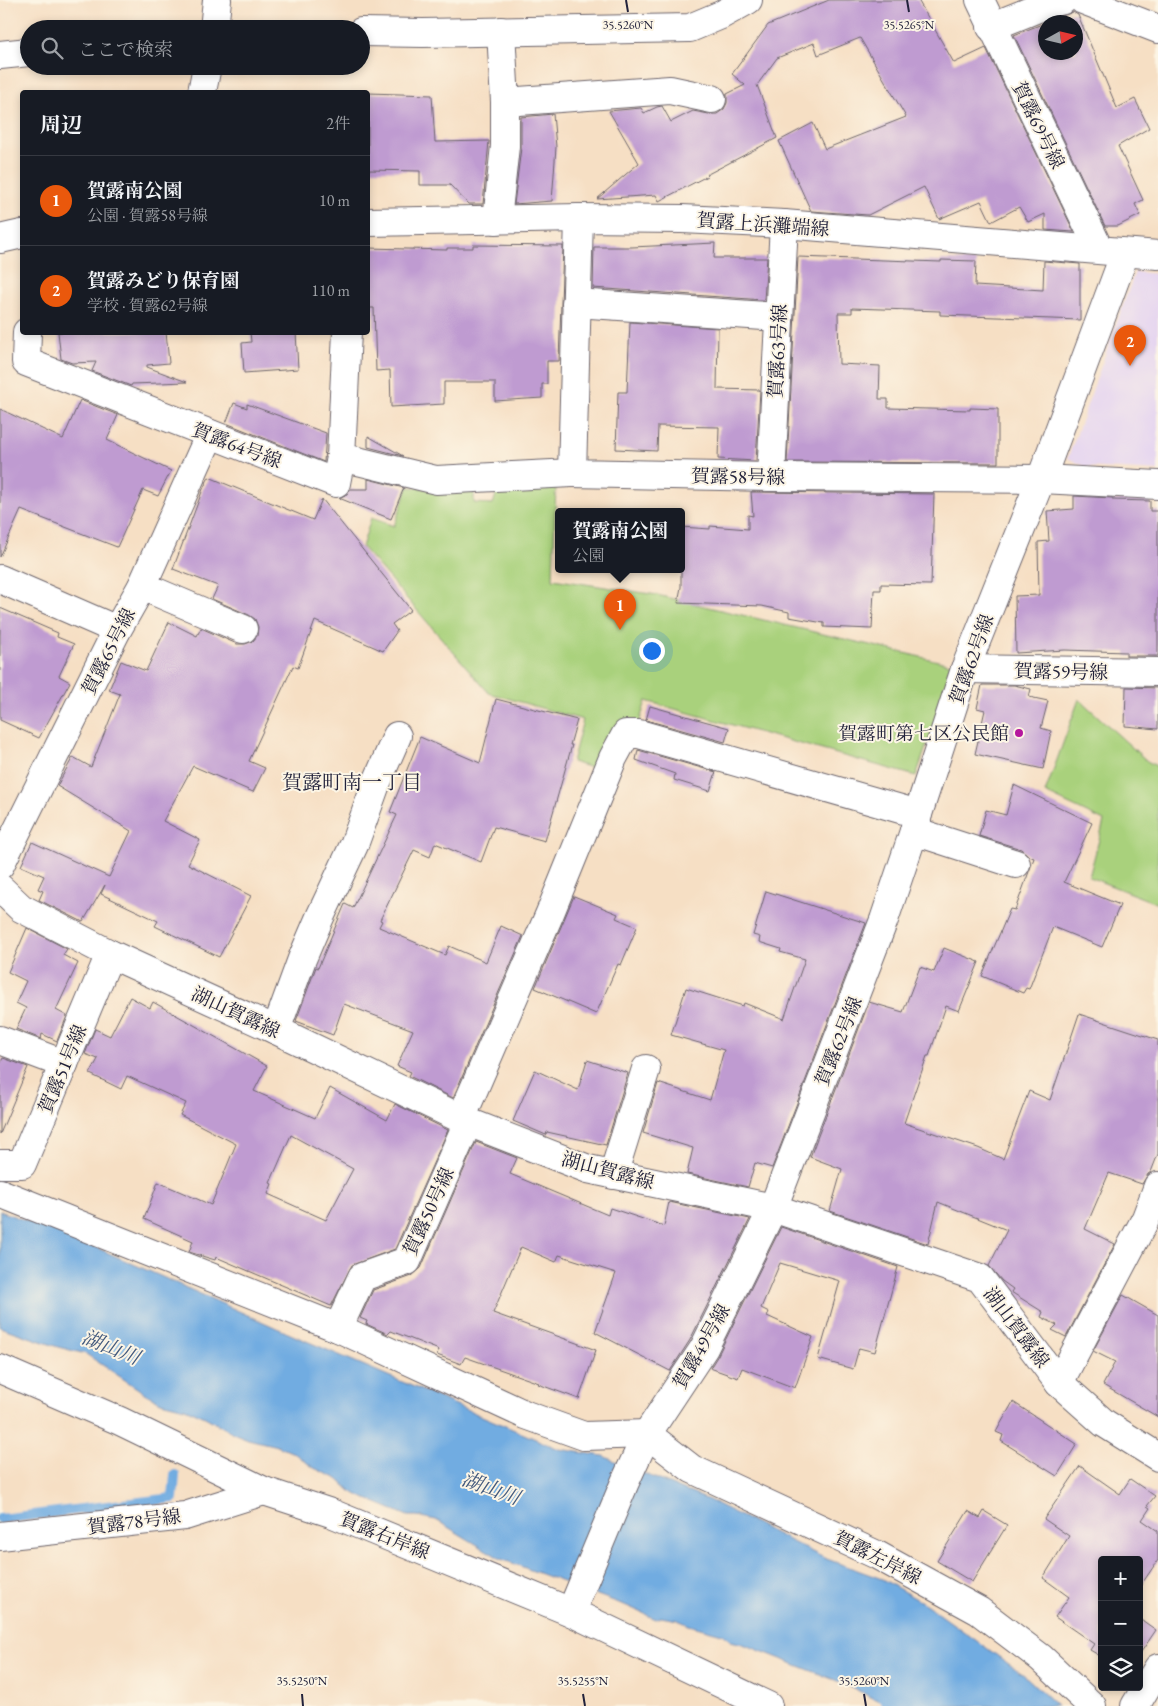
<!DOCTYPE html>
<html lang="ja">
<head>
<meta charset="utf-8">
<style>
	body { margin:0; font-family:"EB Garamond","Noto Serif JP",serif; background:#20242c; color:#f1f3f6 }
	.controls { position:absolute; right:15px; bottom:15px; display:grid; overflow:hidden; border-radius:5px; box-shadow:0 2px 8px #0003 }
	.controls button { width:45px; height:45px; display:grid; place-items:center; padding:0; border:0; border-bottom:1px solid #363941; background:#171b24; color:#f1f3f6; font:25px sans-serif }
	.compass { position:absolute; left:1038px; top:15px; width:45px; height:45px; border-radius:50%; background:#171b24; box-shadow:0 2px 8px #0003; rotate:82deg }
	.you { position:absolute; left:651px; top:650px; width:18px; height:18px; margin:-12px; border:4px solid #fff; border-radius:50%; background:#1a73e8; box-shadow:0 0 0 8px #1a73e833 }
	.badge { display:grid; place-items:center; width:32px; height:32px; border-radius:50%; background:#ea580c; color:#fff; font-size:16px; font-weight:700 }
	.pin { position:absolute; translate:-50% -41px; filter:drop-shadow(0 1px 2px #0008) }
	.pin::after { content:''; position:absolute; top:26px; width:18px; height:15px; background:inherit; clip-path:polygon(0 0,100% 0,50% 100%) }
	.popup { position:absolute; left:555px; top:508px; width:130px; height:65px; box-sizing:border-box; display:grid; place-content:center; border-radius:5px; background:#171b24; filter:drop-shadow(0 1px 4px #0005); font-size:16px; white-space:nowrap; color:#9ea1a6 }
	.popup b { font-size:19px; color:#f1f3f6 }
	.popup::after { content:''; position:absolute; left:50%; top:100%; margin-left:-10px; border:10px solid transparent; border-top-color:#171b24 }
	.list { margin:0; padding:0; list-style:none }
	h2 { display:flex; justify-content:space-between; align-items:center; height:65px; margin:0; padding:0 20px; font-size:21px }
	h2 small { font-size:16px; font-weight:400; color:#9ea1a6 }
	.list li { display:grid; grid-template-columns:32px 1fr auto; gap:15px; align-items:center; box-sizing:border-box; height:90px; padding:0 20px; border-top:1px solid #363941 }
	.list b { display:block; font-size:19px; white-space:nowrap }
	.list p { margin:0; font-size:16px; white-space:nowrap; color:#9ea1a6 }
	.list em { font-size:16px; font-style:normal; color:#9ea1a6 }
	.icon { flex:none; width:28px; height:28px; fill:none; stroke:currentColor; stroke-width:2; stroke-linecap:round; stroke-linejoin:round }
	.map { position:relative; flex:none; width:1158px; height:1706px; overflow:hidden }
	.search { position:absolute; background:#171b24; box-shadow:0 2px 8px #0003; left:20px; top:20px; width:350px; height:55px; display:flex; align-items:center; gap:12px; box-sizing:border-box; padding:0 18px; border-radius:28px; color:#9ea1a6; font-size:19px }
	.panel { position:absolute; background:#171b24; box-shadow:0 2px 8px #0003; left:20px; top:90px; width:350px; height:245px; border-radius:5px }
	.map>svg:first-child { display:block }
	.built { fill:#e4d3f1 }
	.green { fill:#a9d17c; stroke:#667a5c }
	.water { fill:#71ace1; stroke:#4a678e }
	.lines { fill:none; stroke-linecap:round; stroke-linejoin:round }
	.stream { stroke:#71ace1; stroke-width:10 }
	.building { fill:#bf9bd1; fill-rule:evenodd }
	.street-casing { stroke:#6c646b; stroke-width:30 }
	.secondary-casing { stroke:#6c646b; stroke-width:30 }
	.street { stroke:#fff; stroke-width:28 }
	.secondary { stroke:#fff; stroke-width:28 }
	.ticks { fill:none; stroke:#22223b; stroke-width:2 }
	.poi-dot { fill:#b5179e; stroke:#fcf5e5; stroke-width:2 }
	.labels { text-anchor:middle; stroke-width:4; stroke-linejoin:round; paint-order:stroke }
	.street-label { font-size:19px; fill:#22223b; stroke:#fcf5e5 }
	.poi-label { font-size:19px; fill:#22223b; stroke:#fcf5e5; text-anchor:end }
	.neighbourhood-label { font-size:20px; fill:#22223b; stroke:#fcf5e5 }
	.water-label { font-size:20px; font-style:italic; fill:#42597d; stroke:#fcf5e5 }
	.ticks-label { font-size:12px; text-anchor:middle; fill:#22223b; stroke:#fcf5e5; stroke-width:4; stroke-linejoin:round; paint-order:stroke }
</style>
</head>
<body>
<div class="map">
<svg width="1158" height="1706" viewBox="0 0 1158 1706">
	<rect width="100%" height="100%" fill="#fcf5e5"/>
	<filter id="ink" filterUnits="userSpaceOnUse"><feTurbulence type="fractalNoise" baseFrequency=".02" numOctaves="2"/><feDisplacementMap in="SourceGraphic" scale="10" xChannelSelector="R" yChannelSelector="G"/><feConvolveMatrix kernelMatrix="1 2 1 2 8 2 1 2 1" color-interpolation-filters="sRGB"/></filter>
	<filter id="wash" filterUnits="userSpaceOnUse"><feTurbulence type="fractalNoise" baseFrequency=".0096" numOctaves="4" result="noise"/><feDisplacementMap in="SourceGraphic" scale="20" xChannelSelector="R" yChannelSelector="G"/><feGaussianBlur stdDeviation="1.12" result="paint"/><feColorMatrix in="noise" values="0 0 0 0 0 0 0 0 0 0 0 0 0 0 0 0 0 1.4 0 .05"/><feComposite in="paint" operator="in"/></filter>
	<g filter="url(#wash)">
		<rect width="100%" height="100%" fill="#f6dfc4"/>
		<polygon class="built" points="1135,272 1158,274 1158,471 1086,467 1068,458"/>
		<g class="green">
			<polygon points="556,483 553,579 657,595 955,665 916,776 646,701 638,726 599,770 572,762 583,720 489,693 362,547 371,518 394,526 408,487 474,492 474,503 493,504 497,492"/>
			<polygon points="1079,699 1147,761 1158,767 1158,904 1089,877 1104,821 1045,793"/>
		</g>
		<polygon class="water" points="0,1211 77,1239 297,1337 559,1449 603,1456 683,1490 709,1500 824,1558 882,1579 927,1605 1024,1675 1057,1706 884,1706 879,1701 845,1684 743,1644 731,1641 722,1634 689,1625 678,1620 661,1617 656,1619 627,1606 501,1559 436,1520 417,1516 408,1516 362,1497 352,1492 338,1479 314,1468 294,1453 277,1446 248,1439 233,1433 205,1417 185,1408 161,1402 146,1394 86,1354 58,1347 0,1327"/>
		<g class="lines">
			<polyline class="stream" points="0,1519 173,1498 175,1475"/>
		</g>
		<g id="blocks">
			<g class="building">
				<polygon points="829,0 918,0 954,63 986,48 1074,232 1045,230 1045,214 1028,222 1019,207 991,222 981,201 939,219 924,187 868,215 811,211 779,141 813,123 825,149 906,117 860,38 818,55 814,43 777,58 757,85 777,138 706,175 707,176 659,201 656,195 597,199 639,163 609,111 641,108 644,113 657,107 662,106 671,122 693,111 709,114 717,114 724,109 727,103 727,94 745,85 732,74 768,25"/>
				<path d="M1073,12L1078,15L1117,108L1135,99L1149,128L1118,146L1143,200L1135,204L1140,215L1118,226H1105L1014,35ZM1046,22H1076V52H1046Z"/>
				<polygon points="368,93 432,95 435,142 489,141 483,204 468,204 450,185 420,185 420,171 368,170"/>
				<polygon points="553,114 556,147 552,201 514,204 521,148 521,117"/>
				<polygon points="715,243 714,258 767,258 764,300 593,288 594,247 632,247"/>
				<polygon points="473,245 563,246 559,361 547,361 547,384 542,384 542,398 495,401 495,382 444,382 444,404 391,407 390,370 376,371 374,308 368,308 368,248 447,250 447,248 473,248"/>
				<polygon points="798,257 941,262 941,260 976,261 975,286 1043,290 1044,261 1080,264 1080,320 940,315 940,311 852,308 852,313 838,313 839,364 880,366 879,399 888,399 888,408 970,410 970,408 998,409 998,463 787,462"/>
				<polygon points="630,322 718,328 717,389 760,390 756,461 718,459 719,427 658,426 657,451 616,449 618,392 627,392"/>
				<polygon points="58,332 166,332 169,363 147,365 147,367 187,382 132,384 131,386 92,371 96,362 72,363 61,359"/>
				<polygon points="250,332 296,332 298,369 244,373 242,343 251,342"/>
				<polygon points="80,400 118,415 107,440 171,471 158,496 143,490 117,547 21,510 0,557 0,409 63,439"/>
				<polygon points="234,403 247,408 247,404 326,433 324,462 226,423"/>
				<polygon points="368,436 403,456 368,447"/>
				<polygon points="209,477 313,520 322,499 411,610 392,624 397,631 383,651 315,621 298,668 293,666 249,761 265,768 253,792 193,766 163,821 200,840 188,864 251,896 219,957 155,926 158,921 101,894 105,885 83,922 39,900 43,891 38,889 44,876 21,866 32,842 109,877 131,831 57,786 73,757 91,767 120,694 109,690 121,661 146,671 169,622 197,636 201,628 237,644 245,644 253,641 257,636 258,627 255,619 249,615 212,599 218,586 173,569 203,489"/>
				<polygon points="368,479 404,488 391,519 339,498 347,494 350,489 368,489"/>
				<polygon points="751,492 934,494 931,585 881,584 881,590 874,590 872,629 824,627 824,623 789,617 789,612 762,606 678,603 681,587 681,527 710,529 710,526 748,529 748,515 753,516"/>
				<polygon points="1074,496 1113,498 1113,500 1150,501 1150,511 1158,511 1158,656 1126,656 1126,652 1065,650 1016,653 1015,596 1039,595 1038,542 1049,541 1047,511 1074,509"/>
				<polygon points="0,608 58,633 57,637 74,644 59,676 70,682 39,738 0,720"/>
				<polygon points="982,685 1014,685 1031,689 1029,697 1048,701 1041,728 1051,731 1043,769 975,754 985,710 977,708"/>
				<polygon points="1126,687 1158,688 1158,729 1125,726"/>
				<polygon points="496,699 577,720 570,745 572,745 545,841 494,827 481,862 435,843 430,857 414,850 380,920 382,921 379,927 445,955 449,946 486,962 501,926 523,936 453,1098 409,1076 411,1072 397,1066 413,1030 344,1004 333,1035 296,1021 316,967 318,968 345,904 353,908 397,815 390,812 420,737 480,763"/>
				<polygon points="650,706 729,728 725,742 646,720"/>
				<polygon points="638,750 716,772 710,791 674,780 675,774 636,760"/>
				<polygon points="1014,785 1092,823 1064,882 1120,905 1102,947 1053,927 1029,989 1026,988 1023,993 982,976 1010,909 1015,910 1034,858 1029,856 1021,849 979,836 986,810 1006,815"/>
				<polygon points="766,891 866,923 772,1168 755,1163 748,1187 687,1174 693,1148 643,1133 658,1083 710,1100 724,1050 671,1035 686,988 743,1006 744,1003 784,1019 805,959 780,952 781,949 759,942 760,937 753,935"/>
				<polygon points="574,896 618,914 616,918 637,927 621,965 618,964 596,1014 535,988"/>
				<polygon points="27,928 67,949 63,955 78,963 56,1010 67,1016 57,1041 42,1034 41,1039 16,1029 26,1008 16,1003 26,981 8,972"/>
				<polygon points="944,948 979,962 959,1011 946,1006 929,1056 927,1056 904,1123 978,1148 1003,1159 1029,1091 1050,1100 1079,1014 1158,1040 1158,1154 1151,1172 1148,1174 1142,1184 1109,1173 1085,1229 1115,1244 1066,1337 1052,1330 1057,1325 1041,1317 1043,1312 1011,1292 1013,1289 1002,1281 989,1266 1007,1230 938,1202 928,1244 830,1211 842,1169 810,1157 869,1002 903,1012 920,967 934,972"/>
				<path d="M130,997L150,1008L153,1002L267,1066L254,1091L315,1118L330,1088L387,1120L395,1104L448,1130L395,1249L352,1265L331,1306L216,1257L215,1260L189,1252L193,1241L144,1219L158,1182L211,1205L236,1144L180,1115L186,1103L127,1076L121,1089L90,1074L98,1059L85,1054L95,1029L110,1036ZM291,1135L353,1169L326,1220L268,1194L272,1184L270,1183Z"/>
				<polygon points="3,1058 28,1067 0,1134 0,1064"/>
				<polygon points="587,1060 628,1073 606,1145 547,1132 546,1135 513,1121 535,1070 578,1090"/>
				<polygon points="476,1142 517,1158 510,1174 608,1215 610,1208 664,1226 669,1202 750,1219 690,1340 670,1371 595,1332 616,1273 559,1255 556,1262 521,1247 493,1313 596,1350 579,1399 538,1384 539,1383 465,1357 461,1364 437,1355 439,1350 391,1331 388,1334 366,1324 367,1321 360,1318 373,1290 412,1276 421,1268"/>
				<polygon points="781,1227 898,1267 875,1352 859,1348 853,1369 818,1359 840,1281 780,1263 761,1308 769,1312 767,1316 813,1337 795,1388 742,1368 738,1378 710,1368 718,1355"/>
				<polygon points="1123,1295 1158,1315 1158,1417 1103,1385 1115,1362 1093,1351"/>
				<polygon points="1013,1402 1077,1444 1057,1476 1001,1441 1003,1435 996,1432"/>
				<polygon points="1080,1466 1120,1494 1130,1479 1155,1496 1147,1506 1150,1508 1142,1520 1158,1531 1158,1560 1139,1588 1139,1560 1102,1560 1102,1657 1090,1650 1094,1644 1055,1617 1069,1597 1043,1578 1069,1536 1044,1519"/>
				<polygon points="968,1511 980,1518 984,1511 1007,1525 972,1582 937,1561"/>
				<polygon points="1139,1618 1156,1630 1139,1655"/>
			</g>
		</g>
	</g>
	<g filter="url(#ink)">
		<use href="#blocks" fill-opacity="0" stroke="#6c646b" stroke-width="1"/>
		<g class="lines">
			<g class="street-casing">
				<g id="street">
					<polyline points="980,0 1099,249"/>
					<polyline points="1083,0 1158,29"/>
					<polyline points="991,27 1050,3 1063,0"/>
					<polyline points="214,29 217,0"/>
					<polyline points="361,32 423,33 690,28 721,15 748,0"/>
					<polyline points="0,55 29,52"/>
					<polyline points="202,92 207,66"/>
					<polyline points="505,102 670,90 712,99"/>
					<polyline points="579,218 572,473 771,477 1041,479 1158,485"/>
					<polyline points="497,220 505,146 505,102 501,31"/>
					<polyline points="576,303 779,317"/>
					<polyline points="27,332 26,362 336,483 341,457 347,332"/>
					<polyline points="341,457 436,480 572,473"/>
					<polyline points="771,477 784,224"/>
					<polyline points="0,579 117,630"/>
					<polyline points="142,586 243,629"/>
					<polyline points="965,669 1158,672"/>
					<polyline points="914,831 1016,864"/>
					<polyline points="0,865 117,630 142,586 210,434"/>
					<polyline points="0,888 21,908 110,954 276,1030 468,1122 588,1169 773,1208 980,1278 1059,1383 1104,1423 1158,1457"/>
					<polyline points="276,1030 302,959 320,917 354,845 376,784 397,736"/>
					<polyline points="0,1040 64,1064"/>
					<polyline points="461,1119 550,913 613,758 626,734 639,734 918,814"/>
					<polyline points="0,1164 22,1164 110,954"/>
					<polyline points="613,1175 646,1069"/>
					<polyline points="0,1193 338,1328 526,1415 584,1436 647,1434 692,1469 877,1555 979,1611 1041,1658 1092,1706"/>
					<polyline points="338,1328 362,1277 407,1261 468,1122"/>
					<polyline points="0,1369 120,1421 264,1491 331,1513 571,1612 768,1706"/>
					<polyline points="1059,1383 1146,1218 1158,1186"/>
					<polyline points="0,1536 185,1516 264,1491"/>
					<polyline points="571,1612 625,1482 647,1434 704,1348 773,1208 884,920 914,831 918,814 965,669 1041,479 1125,253"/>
					<polyline points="1135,1706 1158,1668"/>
				</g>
			</g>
			<g class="secondary-casing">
				<g id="secondary">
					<polyline points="368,222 579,218 682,219 784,224 1158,255"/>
					<polyline points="0,239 22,234"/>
				</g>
			</g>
			<use href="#street" class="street"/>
			<use href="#secondary" class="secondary"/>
		</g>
	</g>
	<path class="ticks" d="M626,0L628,12M907,0L909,12M302,1694L303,1706M583,1694L585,1706M864,1694L866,1706"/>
	<circle class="poi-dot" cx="1019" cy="733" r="5"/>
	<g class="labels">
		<g class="street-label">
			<text transform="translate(1039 125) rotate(64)" y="7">賀露69号線</text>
			<text transform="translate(763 224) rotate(4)" y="7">賀露上浜灘端線</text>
			<text transform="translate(777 351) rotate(-87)" y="7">賀露63号線</text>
			<text transform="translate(237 445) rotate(21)" y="7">賀露64号線</text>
			<text transform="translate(738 476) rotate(1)" y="7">賀露58号線</text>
			<text transform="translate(108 651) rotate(-63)" y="7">賀露65号線</text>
			<text transform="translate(971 659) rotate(-70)" y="7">賀露62号線</text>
			<text transform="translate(1061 671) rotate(1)" y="7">賀露59号線</text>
			<text transform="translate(236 1012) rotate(25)" y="7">湖山賀露線</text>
			<text transform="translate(838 1041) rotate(-68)" y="7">賀露62号線</text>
			<text transform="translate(62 1069) rotate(-67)" y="7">賀露51号線</text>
			<text transform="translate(608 1170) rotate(15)" y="7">湖山賀露線</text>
			<text transform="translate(428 1211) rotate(-65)" y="7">賀露50号線</text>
			<text transform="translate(1017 1327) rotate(53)" y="7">湖山賀露線</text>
			<text transform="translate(701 1346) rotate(-60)" y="7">賀露49号線</text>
			<text transform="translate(134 1521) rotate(-7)" y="7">賀露78号線</text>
			<text transform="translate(385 1535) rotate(22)" y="7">賀露右岸線</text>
			<text transform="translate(878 1557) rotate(27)" y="7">賀露左岸線</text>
		</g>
		<g class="poi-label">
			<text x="1009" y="740">賀露町第七区公民館</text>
		</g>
		<g class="neighbourhood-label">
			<text x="352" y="789">賀露町南一丁目</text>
		</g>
		<g class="water-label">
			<text transform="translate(111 1347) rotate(22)" y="7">湖山川</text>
			<text transform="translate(491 1488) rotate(20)" y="7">湖山川</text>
		</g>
	</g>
	<g class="ticks-label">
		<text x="628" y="29">35.5260°N</text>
		<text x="909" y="29">35.5265°N</text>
		<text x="302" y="1685">35.5250°N</text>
		<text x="583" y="1685">35.5255°N</text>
		<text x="864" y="1685">35.5260°N</text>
	</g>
</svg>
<div class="controls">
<button>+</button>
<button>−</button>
<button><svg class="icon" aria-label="layers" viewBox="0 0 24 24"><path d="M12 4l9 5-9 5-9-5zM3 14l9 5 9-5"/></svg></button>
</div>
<svg class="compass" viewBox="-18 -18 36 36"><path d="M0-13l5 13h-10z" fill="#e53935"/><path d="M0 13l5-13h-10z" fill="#9ea1a6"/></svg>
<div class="you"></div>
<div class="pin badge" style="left:620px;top:630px">1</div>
<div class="popup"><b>賀露南公園</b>公園</div>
<div class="pin badge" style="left:1130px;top:366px">2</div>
<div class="search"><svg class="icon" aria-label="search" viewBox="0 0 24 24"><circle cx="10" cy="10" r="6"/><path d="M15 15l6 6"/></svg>ここで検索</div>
<section class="panel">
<h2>周辺<small>2件</small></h2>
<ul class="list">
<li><span class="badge">1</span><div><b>賀露南公園</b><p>公園 · 賀露58号線</p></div><em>10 m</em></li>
<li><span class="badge">2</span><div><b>賀露みどり保育園</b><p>学校 · 賀露62号線</p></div><em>110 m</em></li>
</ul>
</section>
</div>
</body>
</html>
